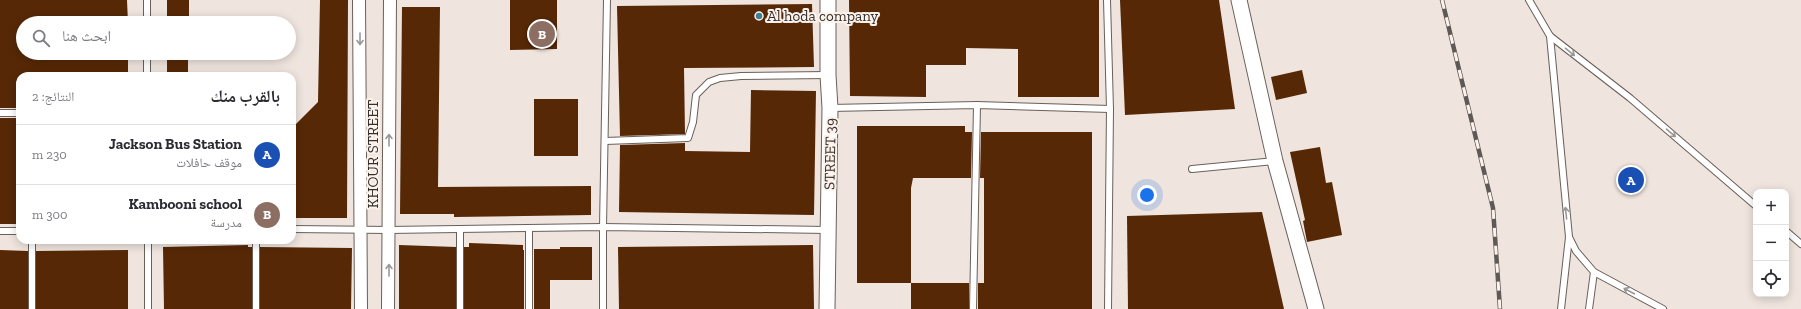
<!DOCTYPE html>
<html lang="ar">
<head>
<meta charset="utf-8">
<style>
	body { margin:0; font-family:"Zilla Slab","Noto Naskh Arabic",serif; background:#f2f2f3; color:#2b2b33; direction:rtl }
	.controls { position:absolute; right:12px; bottom:12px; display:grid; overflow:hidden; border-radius:8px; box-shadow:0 2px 10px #0003 }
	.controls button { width:36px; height:36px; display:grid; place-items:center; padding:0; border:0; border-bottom:1px solid #e1e1e2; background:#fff; color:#2b2b33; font:20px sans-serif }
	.you { position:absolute; left:1147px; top:195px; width:14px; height:14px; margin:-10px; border:3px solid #fff; border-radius:50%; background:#1a73e8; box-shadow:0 0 0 6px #1a73e833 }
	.badge { display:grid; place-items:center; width:26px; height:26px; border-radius:50%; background:#1a73e8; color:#fff; font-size:13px; font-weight:700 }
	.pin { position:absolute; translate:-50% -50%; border:2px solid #fff; box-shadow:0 1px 4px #0006 }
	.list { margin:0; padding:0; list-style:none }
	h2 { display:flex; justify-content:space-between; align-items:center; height:52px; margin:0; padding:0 16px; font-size:17px }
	h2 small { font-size:13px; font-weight:400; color:#7c7c81 }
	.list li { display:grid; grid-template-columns:26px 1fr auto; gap:12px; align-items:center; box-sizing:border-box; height:60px; padding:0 16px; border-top:1px solid #e1e1e2 }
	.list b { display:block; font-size:15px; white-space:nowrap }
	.list p { margin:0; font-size:13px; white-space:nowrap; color:#7c7c81 }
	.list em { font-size:13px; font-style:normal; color:#7c7c81 }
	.icon { flex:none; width:22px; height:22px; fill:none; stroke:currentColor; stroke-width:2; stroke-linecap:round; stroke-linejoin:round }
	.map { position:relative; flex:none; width:1801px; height:309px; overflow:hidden; direction:ltr }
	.search { position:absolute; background:#fff; box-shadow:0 2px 10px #0003; left:16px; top:16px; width:280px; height:44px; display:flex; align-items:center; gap:10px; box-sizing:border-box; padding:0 14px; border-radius:22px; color:#7c7c81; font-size:15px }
	.panel { position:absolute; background:#fff; box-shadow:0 2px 10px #0003; left:16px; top:72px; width:280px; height:172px; border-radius:12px; direction:rtl }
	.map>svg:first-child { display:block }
	.building { fill:#562806 }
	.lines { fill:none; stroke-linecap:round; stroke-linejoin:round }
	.service-casing { stroke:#69605a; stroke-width:8 }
	.minor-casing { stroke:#69605a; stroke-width:14 }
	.tertiary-casing { stroke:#69605a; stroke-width:17 }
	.service { stroke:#fff; stroke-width:6 }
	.minor { stroke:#fff; stroke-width:12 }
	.tertiary { stroke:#fff; stroke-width:15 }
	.rail-casing { stroke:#5e5955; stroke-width:4.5 }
	.rail { stroke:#fdf2eb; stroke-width:3; stroke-dasharray:9; stroke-linecap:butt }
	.oneway { stroke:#999796 }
	.poi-dot { fill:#3d7f91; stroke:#fdf2eb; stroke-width:1.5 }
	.labels { text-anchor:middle; stroke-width:4; stroke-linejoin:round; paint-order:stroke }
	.poi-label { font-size:15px; fill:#332f2c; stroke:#fdf2eb; text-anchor:start }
	.street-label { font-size:15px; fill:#332f2c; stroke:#fdf2eb }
</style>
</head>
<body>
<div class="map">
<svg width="1801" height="309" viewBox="0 0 1801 309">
	<rect width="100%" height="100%" fill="#efe4de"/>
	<g class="building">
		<polygon points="0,0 127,0 128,23 23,23 23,53 128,53 128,76 20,76 20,108 0,108"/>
		<rect x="167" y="0" width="22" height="23"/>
		<polygon points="320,0 348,0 347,218 292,218 292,128 318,102"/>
		<polygon points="510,0 557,0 557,49 510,50"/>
		<polygon points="849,0 1099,0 1099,97 1018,97 1018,49 966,48 966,65 926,65 926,97 850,96"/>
		<polygon points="1120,0 1219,0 1235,109 1125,115"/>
		<polygon points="812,4 814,67 684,68 685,134 620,136 617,6"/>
		<polygon points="402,7 440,7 438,187 591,186 591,215 454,217 454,214 400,214"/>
		<rect x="167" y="53" width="21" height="23"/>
		<polygon points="1302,70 1307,93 1276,100 1271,77"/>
		<polygon points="751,90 816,91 814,215 619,212 620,145 685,143 685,151 750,152"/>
		<rect x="534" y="99" width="44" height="57"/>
		<rect x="0" y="118" width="20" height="106"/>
		<polygon points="857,126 965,126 965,132 972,132 971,178 913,178 911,188 911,283 857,283"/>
		<polygon points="981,132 1092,132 1092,309 978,309 978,283 984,283 984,178 980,178"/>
		<polygon points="1320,147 1326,183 1332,182 1342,235 1307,242 1303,221 1305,220 1290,152"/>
		<polygon points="1262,212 1284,309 1128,309 1127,216"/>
		<polygon points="469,243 523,245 523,250 524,250 524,309 464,309 464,247 469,247"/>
		<polygon points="248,245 248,247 252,247 252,309 164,309 163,247"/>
		<polygon points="399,245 456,247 456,309 399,309"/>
		<polygon points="813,245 814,309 619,309 618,247"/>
		<polygon points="260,247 352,248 351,309 260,309"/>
		<polygon points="560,247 592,247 592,280 550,280 550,309 534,309 534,249 560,249"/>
		<polygon points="0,250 28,251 28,309 0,309"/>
		<polygon points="128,250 128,309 36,309 36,251"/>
		<rect x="911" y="283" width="58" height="26"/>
	</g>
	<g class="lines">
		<g class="service-casing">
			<g id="service">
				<polyline points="147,0 147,23"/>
				<polyline points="1107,0 1110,109 1108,309"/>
				<polyline points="1529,0 1550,36 1630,98 1756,206"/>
				<polyline points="1550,36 1569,237 1576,251 1594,272 1663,309"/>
				<polyline points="147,53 147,76"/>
				<polyline points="830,108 977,105 1110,109"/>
				<polyline points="0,113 20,113"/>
				<polyline points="605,141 688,138 693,122 696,95 709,82 720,78 741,76 828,75"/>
				<polyline points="1192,169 1275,161"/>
				<polyline points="292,229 389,230 603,227 828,230"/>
				<polyline points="460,229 460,309"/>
				<polyline points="0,231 20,231"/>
				<polyline points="1786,231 1801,244"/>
				<polyline points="148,240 148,309"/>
				<polyline points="256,240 256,309"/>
				<polyline points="32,309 32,240"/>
				<polyline points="529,309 529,228"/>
				<polyline points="603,309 603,227 607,0"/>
				<polyline points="973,309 977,105"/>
				<polyline points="1561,309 1569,237"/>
				<polyline points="1589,309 1594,272"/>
			</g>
		</g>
		<g class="minor-casing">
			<g id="minor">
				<polyline points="359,0 361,309"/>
				<polyline points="388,309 390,0"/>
			</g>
		</g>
		<g class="tertiary-casing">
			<g id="tertiary">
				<polyline points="1239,0 1275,161 1316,309"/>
				<polyline points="827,309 830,108 828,75 828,0"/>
			</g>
		</g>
		<use href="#service" class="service"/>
		<use href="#minor" class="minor"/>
		<use href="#tertiary" class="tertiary"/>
		<g class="rail-casing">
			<polyline id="rail" points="1442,0 1493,208 1500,309"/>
		</g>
		<use href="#rail" class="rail"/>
	</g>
	<defs><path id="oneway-shaft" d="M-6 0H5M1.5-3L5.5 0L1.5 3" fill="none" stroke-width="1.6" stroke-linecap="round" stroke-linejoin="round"/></defs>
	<g class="oneway">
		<use href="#oneway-shaft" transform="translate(360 39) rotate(90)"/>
		<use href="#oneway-shaft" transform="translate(1570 52) rotate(39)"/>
		<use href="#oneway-shaft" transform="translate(1671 133) rotate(40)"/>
		<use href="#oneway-shaft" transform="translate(389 140) rotate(-90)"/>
		<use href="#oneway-shaft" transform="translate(1566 213) rotate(-96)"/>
		<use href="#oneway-shaft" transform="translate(389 270) rotate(-90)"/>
		<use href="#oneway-shaft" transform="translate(1629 291) rotate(-152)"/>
	</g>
	<circle class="poi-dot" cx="759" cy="16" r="4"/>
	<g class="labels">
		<g class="poi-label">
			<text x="767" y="21">Al hoda company</text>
		</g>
		<g class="street-label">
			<text transform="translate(373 154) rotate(-90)" y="5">KHOUR STREET</text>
			<text transform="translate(830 154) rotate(-89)" y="5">STREET 39</text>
		</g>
	</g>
</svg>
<div class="controls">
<button>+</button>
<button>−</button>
<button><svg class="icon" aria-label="locate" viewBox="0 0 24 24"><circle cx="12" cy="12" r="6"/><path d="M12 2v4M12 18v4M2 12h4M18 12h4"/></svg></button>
</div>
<div class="you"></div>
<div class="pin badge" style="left:1631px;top:180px;background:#1a4fb4">A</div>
<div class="pin badge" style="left:542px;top:34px;background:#8d6e63">B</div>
<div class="search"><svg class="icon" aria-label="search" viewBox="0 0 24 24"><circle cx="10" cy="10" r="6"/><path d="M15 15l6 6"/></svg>ابحث هنا</div>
<section class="panel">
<h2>بالقرب منك<small>النتائج: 2</small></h2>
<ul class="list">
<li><span class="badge" style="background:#1a4fb4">A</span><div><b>Jackson Bus Station</b><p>موقف حافلات</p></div><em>230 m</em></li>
<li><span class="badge" style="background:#8d6e63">B</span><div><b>Kambooni school</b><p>مدرسة</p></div><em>300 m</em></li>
</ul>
</section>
</div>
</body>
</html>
